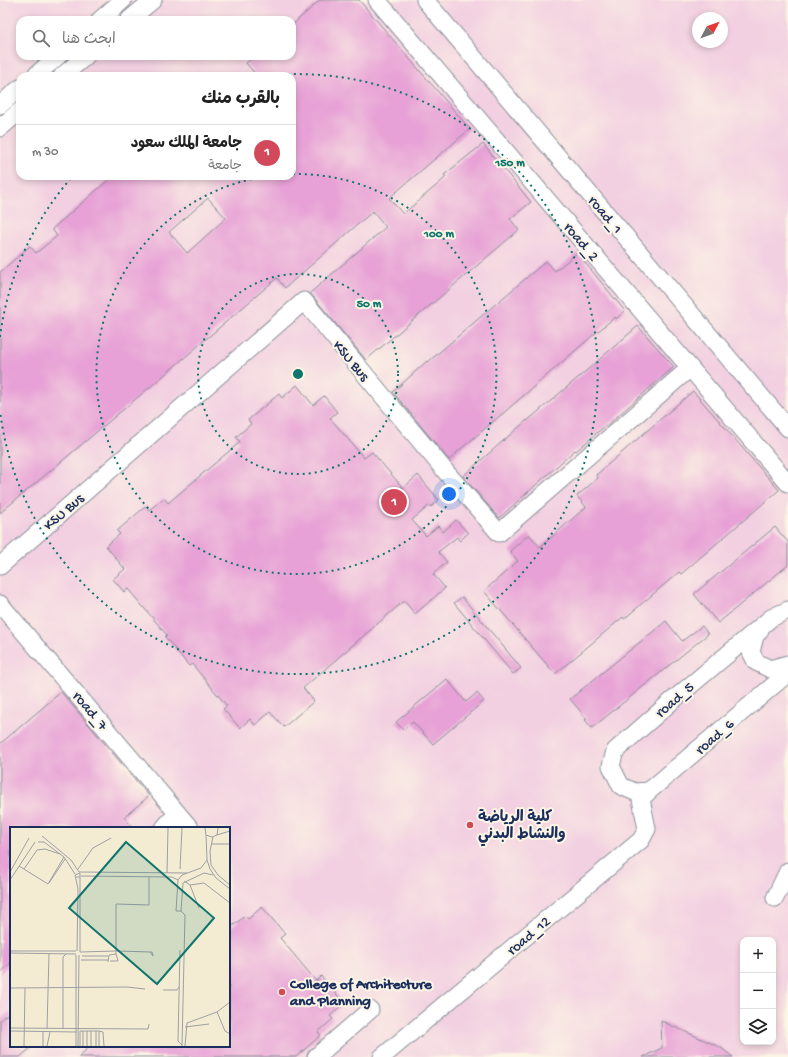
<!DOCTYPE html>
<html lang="ar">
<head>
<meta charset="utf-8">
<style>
	body { margin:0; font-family:"Gochi Hand","Playpen Sans Arabic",sans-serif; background:#f6f6f6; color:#222; direction:rtl }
	.controls { position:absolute; right:12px; bottom:12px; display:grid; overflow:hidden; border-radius:8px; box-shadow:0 2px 6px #0003 }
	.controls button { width:36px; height:36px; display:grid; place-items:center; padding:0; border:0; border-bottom:1px solid #e0e0e0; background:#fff; color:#222; font:20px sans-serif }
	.compass { position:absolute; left:692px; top:12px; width:36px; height:36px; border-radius:50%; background:#fff; box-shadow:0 2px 6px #0003; rotate:49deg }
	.you { position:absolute; left:449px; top:494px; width:14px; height:14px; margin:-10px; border:3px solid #fff; border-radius:50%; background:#1a73e8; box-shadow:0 0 0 6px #1a73e833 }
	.badge { display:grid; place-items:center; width:26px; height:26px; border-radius:50%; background:#d1495b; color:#fff; font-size:13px; font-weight:700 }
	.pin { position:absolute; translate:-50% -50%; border:2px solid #fff; box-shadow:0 1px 4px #0006 }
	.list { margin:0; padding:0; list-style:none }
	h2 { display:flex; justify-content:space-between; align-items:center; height:52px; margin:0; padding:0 16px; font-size:17px }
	h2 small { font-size:13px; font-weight:400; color:#767676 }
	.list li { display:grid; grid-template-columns:26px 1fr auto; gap:12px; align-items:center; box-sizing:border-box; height:56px; padding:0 16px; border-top:1px solid #e0e0e0 }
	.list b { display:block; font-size:15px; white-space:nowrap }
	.list p { margin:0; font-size:13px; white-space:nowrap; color:#767676 }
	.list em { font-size:13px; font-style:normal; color:#767676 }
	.icon { flex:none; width:22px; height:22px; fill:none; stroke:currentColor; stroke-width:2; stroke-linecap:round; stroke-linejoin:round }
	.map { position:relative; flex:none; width:788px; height:1057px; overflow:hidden; direction:ltr }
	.search { position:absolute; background:#fff; box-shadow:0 2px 6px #0003; left:16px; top:16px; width:280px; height:44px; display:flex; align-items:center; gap:10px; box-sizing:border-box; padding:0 14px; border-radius:12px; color:#767676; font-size:15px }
	.panel { position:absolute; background:#fff; box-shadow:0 2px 6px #0003; left:16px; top:72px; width:280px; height:108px; border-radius:12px; direction:rtl }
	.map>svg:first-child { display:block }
	.built { fill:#f2cfe1; fill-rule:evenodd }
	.building { fill:#e7a1d6; fill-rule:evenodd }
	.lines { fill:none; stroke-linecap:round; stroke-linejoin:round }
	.minor-casing { stroke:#888d98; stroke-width:19 }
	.minor { stroke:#fff; stroke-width:17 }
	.ring { fill:none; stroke:#0f766e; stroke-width:2; stroke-dasharray:2 4 }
	.poi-dot { fill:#d1495b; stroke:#fcf5e5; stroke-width:1.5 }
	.labels { text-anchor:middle; stroke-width:4; stroke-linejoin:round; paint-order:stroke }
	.street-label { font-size:15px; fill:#1b2f5e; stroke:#fcf5e5 }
	.poi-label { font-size:15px; font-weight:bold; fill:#1b2f5e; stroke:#fcf5e5; text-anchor:start }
	.inset-road { fill:none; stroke:#9da0a4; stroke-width:1 }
	.view { fill:#0f766e; fill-opacity:0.15; stroke:#0f766e; stroke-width:2 }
	.inset-edge { fill:none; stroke:#1b2f5e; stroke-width:2 }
	.centre { fill:#0f766e; stroke:#fcf5e5; stroke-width:2 }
	.ring-label { font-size:12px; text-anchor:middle; font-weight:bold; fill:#0f766e; stroke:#fcf5e5; stroke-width:4; stroke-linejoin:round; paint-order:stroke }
</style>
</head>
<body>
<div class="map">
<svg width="788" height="1057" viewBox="0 0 788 1057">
	<rect width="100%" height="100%" fill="#fcf5e5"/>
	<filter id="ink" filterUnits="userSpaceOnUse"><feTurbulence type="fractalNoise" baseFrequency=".025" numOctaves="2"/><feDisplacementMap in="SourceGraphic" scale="8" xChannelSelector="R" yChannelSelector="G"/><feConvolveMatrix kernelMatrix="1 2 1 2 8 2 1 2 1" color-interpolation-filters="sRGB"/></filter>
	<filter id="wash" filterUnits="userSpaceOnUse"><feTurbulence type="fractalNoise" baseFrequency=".012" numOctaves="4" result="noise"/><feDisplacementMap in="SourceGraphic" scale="16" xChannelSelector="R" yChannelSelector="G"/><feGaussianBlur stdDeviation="0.9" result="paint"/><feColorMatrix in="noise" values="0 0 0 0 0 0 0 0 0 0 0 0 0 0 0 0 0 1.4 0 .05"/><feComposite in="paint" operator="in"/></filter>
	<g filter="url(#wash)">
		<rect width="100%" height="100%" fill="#f4ebd3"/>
		<path class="built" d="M0,0H788V1057H0ZM698,18H722V42H698ZM20,20H292V56H20ZM20,76H292V176H20ZM11,828H229V1046H11ZM743,940H773V1042H743Z"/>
		<g id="blocks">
			<g class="building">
				<path d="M320,0H359L470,129L389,198L403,214L444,179L446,177L444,175L483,144L531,202L510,219L519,230L366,360L310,293L386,227L373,211L285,288L277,278L162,377L0,513V272L30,246L36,253L57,236L52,229L113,176H292V76H257L246,63L255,56H292V25ZM208,198L226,218L187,253L169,232Z"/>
				<polygon points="577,253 625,311 616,319 615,317 584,343 507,410 456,453 457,453 449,460 393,392 427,361 428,362 546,261 555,271"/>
				<polygon points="638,326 674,367 606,426 606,425 576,451 575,450 499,518 463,476 527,420 527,421 579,377"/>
				<polygon points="297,385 313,405 324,396 337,412 330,418 364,458 372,452 403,488 418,475 439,500 431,507 430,505 412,520 426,536 438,526 443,532 456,520 468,533 460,541 457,537 438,552 447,562 433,574 445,588 415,614 404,601 303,688 314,701 284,727 270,712 255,725 250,719 240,728 223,709 227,706 192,664 189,666 165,637 167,635 128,589 124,592 113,579 125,569 106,546 120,534 117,531 146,506 149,510 164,498 168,503 240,442 236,437 251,424 248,420 279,394 282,398"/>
				<polygon points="693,391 779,490 681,574 679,572 624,619 623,617 555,674 484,591 518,561 510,551 529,534 540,547 586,507 577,496 598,478 596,475"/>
				<polygon points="775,527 788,542 788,565 718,623 694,594"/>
				<polygon points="462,597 521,668 513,674 454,603"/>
				<polygon points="666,621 682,641 702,626 708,634 592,728 585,720 587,719 570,699"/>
				<polygon points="447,679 466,702 477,693 484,701 433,744 413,722 403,730 396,722"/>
				<polygon points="61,692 149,796 124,817 133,828 11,828 11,963 0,973 0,744"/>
				<polygon points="262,907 285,934 280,938 316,981 321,976 344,1003 330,1016 333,1019 318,1032 321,1035 296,1057 78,1057 91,1046 229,1046 229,929 245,916 248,919"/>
				<polygon points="11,1011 11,1046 33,1046 20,1057 0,1057 0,1020"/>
				<polygon points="661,1021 720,1047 733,1057 643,1057 662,1048"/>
			</g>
		</g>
	</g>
	<g filter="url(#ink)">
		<use href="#blocks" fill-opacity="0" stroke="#888d98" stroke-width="1"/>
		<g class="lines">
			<g class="minor-casing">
				<g id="minor">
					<polyline points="377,0 788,483"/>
					<polyline points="425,0 788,428"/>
					<polyline points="100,20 123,0"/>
					<polyline points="129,20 153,0"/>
					<polyline points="35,76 58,56"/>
					<polyline points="62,76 86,56"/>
					<polyline points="0,105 20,88"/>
					<polyline points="0,128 20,111"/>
					<polyline points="0,566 304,301 446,472 499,533 690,368"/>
					<polyline points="0,604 190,828"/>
					<polyline points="760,630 755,636 751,652 756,662 770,669 788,664"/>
					<polyline points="649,791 635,792 621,786 611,766 615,751 673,700 771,618 788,610"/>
					<polyline points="164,828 170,821 180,817"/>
					<polyline points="775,898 788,871"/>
					<polyline points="316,1057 370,1010"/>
					<polyline points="382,1057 641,840 647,829 641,799 649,791 788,673"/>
				</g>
			</g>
			<use href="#minor" class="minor"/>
		</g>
	</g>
	<g class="ring">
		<circle cx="298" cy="374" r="100"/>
		<path d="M293 174A200 200 0 1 1 268 176"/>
		<path d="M0 337A300 300 0 0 1 72 177M264 76A300 300 0 1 1 0 411"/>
	</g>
	<g class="poi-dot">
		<circle cx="470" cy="825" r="4"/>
		<circle cx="282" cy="992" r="4"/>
	</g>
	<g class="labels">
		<g class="street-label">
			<text transform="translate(606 214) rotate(50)" y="5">road_1</text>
			<text transform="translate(582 241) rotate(50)" y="5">road_2</text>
			<text transform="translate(352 360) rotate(50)" y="5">KSU Bus</text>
			<text transform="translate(63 511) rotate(-41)" y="5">KSU Bus</text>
			<text transform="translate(674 699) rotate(-41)" y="5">road_5</text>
			<text transform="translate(91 710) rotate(50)" y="5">road_7</text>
			<text transform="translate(714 736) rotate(-41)" y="5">road_6</text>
			<text transform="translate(528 935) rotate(-40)" y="5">road_12</text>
		</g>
		<g class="poi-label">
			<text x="478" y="821">كلية الرياضة<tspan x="478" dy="17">والنشاط البدني</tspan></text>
			<text x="290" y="988">College of Architecture<tspan x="290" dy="17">and Planning</tspan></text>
		</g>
	</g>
	<g transform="translate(10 827)">
		<rect width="220" height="220" fill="#f4ebd3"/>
		<path class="inset-road" d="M195,1L196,8L202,10L207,8L208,1M196,8L197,33L200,42L206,51L220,62M207,8L220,4M32,9L61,33L69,45L177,46M203,10L200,24L201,38L208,48L220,58M28,15H34L54,30L65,47M201,17H219M9,39L38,57M14,42L27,23L35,22L50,27M68,42L83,21L101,11M170,42L172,1M0,45L19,11M157,46L158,1M71,49L162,50L168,53M66,50H70V46L65,48L68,62L67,124M0,53L25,15M174,54L180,58L194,56L220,76M39,56L55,32M38,57L54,30M180,58L189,81M171,84H166L168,53L172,48L191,41L197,33M170,123L168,214L172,218M0,124H66M70,125L106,124L142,125L143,129L140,125M70,125V50M0,126L66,127M72,129H98M71,133H98M100,134H108L106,127M98,135L99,128L106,127V77L139,78V50M0,161L117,160L135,162M153,163H167L169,160M207,185L215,204L220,207M175,200L199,197M0,201L138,202L139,197M37,202L39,127M53,202V130L56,127M0,204L67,205M73,204V219M77,204V219M81,204V219M86,204V219M89,204V219M14,219L15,161M33,219V204M37,219L40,205M66,219V128M68,219L69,128M70,219V204H89L93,205L94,219M172,219L175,88L171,84L173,56L194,46L203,48M175,219L177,196L207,185L220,175"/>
		<path class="view" d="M116,15L204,91L147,157L59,81Z"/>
		<rect width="220" height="220" class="inset-edge"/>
	</g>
	<circle cx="298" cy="374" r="6" class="centre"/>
	<g class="ring-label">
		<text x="510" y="166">150 m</text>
		<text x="439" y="237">100 m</text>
		<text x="369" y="307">50 m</text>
	</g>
</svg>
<div class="controls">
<button>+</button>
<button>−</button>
<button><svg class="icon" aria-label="layers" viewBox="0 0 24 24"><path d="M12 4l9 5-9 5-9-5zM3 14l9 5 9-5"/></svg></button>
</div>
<svg class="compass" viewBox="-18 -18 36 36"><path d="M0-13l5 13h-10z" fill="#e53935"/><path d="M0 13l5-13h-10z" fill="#767676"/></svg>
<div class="you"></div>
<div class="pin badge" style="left:394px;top:502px">1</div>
<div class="search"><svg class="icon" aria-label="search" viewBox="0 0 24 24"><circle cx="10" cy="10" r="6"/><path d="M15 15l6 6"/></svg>ابحث هنا</div>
<section class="panel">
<h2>بالقرب منك<small></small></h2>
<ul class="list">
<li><span class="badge">1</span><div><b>جامعة الملك سعود</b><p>جامعة</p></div><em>30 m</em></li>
</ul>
</section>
</div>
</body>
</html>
